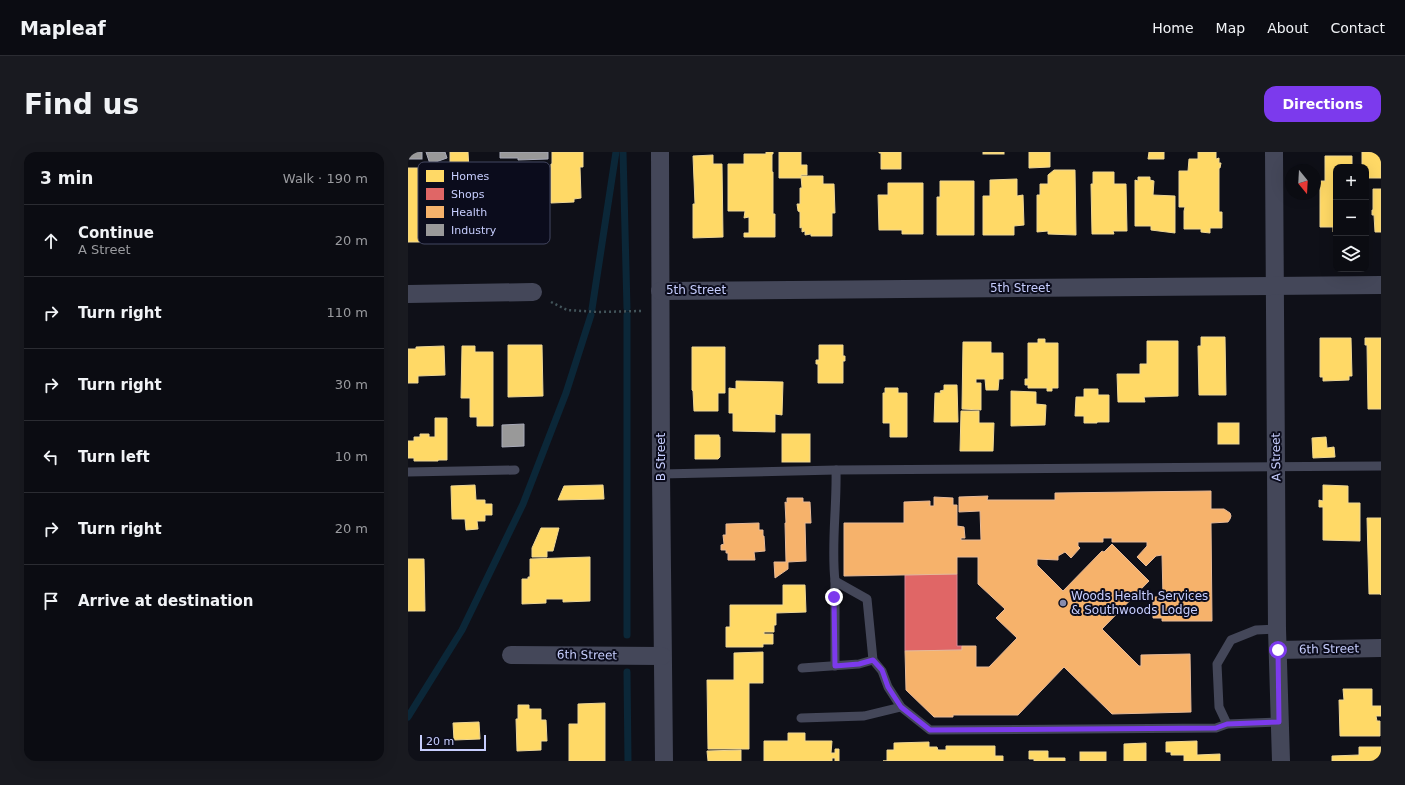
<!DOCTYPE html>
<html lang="en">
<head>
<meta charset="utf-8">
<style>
	body { margin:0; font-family:"DejaVu Sans",sans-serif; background:#191a20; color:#f1f3f6 }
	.controls { position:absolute; right:12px; top:12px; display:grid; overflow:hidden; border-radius:8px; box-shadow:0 4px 16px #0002 }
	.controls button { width:36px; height:36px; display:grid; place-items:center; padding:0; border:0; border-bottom:1px solid #2b2c32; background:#0b0c12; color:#f1f3f6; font:20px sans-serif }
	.compass { position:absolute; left:877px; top:12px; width:36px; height:36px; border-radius:50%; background:#0b0c12; box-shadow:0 4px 16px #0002; rotate:162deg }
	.scale { position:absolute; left:12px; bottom:10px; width:66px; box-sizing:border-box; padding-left:4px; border:2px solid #c7cefe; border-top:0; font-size:11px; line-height:14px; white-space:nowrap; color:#c7cefe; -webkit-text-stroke:3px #0b0c1c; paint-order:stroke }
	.stop { position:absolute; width:12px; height:12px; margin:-9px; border:3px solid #7c3aed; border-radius:50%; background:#fff }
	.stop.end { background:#7c3aed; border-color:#fff; box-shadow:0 1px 4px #0008 }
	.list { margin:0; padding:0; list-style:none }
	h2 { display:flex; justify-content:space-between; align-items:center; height:52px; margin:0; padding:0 16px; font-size:17px }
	h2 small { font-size:13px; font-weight:400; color:#9a9b9f }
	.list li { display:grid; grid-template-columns:26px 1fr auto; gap:12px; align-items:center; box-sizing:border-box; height:72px; padding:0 16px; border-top:1px solid #2b2c32 }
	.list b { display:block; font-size:15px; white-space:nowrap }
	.list p { margin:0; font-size:13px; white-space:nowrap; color:#9a9b9f }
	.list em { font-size:13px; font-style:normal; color:#9a9b9f }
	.icon { flex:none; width:22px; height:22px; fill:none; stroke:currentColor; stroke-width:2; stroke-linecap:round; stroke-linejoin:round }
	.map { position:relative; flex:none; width:973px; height:609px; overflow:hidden; border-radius:12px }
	header { display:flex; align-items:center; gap:24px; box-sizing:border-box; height:56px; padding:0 20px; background:#0b0c12; border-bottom:1px solid #2b2c32 }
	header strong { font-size:19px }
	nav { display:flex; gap:22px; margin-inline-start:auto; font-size:14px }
	.intro { display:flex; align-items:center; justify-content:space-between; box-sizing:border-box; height:96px; padding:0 24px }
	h1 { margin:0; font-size:28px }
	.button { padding:10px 18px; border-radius:12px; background:#7c3aed; color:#fff; font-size:14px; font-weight:700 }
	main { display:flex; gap:24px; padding:0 24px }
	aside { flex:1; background:#0b0c12; border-radius:12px; box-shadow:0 4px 16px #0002 }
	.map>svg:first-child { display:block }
	.homes { fill:#ffd966; stroke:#eed694 }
	.shops { fill:#e06666; stroke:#d88594 }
	.health { fill:#f6b26b; stroke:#e8ba97 }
	.industry { fill:#999; stroke:#a7a9b7 }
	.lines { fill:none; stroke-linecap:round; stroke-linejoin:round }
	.stream { stroke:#0b2738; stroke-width:7 }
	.path { stroke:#42545a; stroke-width:2.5; stroke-dasharray:2 3; stroke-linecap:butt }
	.lane { stroke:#444759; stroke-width:9 }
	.street { stroke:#444759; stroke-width:18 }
	.route { stroke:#7c3aed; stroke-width:5 }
	.poi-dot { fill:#878cae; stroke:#0b0c1c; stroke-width:1.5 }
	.labels { text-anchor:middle; stroke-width:4; stroke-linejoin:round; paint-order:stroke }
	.street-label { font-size:12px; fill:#c7cefe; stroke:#0b0c1c }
	.poi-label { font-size:12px; fill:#c7cefe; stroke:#0b0c1c; text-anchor:start }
	.key { fill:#0b0c1c; stroke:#434660; stroke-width:1 }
	.key-label { font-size:11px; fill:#c7cefe }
</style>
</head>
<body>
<header>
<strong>Mapleaf</strong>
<nav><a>Home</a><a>Map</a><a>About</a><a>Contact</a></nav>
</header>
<div class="intro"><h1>Find us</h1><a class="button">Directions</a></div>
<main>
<aside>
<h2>3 min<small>Walk · 190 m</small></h2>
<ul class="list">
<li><svg class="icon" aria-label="ahead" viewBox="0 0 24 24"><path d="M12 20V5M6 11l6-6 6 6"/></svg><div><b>Continue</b><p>A Street</p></div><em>20 m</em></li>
<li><svg class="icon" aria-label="right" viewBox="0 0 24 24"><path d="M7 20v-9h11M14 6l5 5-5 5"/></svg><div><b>Turn right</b></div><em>110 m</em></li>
<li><svg class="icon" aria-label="right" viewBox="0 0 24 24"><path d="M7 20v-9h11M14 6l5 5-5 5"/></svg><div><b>Turn right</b></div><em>30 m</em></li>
<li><svg class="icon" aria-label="left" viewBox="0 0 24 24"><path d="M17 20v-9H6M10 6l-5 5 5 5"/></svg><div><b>Turn left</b></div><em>10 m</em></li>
<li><svg class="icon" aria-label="right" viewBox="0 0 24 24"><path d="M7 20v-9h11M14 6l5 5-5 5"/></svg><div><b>Turn right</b></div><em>20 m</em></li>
<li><svg class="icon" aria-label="arrive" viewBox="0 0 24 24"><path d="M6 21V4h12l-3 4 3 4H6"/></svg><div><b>Arrive at destination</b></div></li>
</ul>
</aside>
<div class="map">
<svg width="973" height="609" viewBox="0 0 973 609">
	<rect width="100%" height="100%" fill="#0f1018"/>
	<g class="homes">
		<polygon points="42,0 60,0 61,18 42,18"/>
		<polygon points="144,0 175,0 175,15 172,15 173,46 166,47 166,50 143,51 143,12 144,12"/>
		<polygon points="358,0 365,0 365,2 364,2 364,20 365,20 365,62 367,62 367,85 336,85 336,81 341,81 341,65 336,66 337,59 320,59 320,12 336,12 336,2 358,2"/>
		<polygon points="371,0 393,0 393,13 399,13 399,23 393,23 393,26 371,26"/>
		<polygon points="471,0 493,0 493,17 473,17 473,1 471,1"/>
		<rect x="575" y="0" width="21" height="2"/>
		<polygon points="621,0 642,0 642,15 621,16"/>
		<polygon points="741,0 756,0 756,7 740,7"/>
		<polygon points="790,0 808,0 808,7 811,6 811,11 813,11 812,16 811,16 811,60 814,60 814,76 802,76 802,81 793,80 793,77 776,77 776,59 777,55 771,55 771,19 780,19 781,7 790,7"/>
		<polygon points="954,0 971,0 971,3 973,3 973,26 958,26 958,15 954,15"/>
		<polygon points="305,3 305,12 314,12 315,85 285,86 285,52 287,52 285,4"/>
		<polygon points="917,4 944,4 944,15 928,15 928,79 925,80 925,75 912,75 912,29 917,29"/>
		<polygon points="0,16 12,16 12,22 30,22 30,31 36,31 36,68 30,68 30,83 22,82 21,87 12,87 12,90 0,90"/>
		<polygon points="646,18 667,18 668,83 640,82 640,79 629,80 629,43 632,43 632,32 640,32 640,23"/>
		<polygon points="685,20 706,20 706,32 718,32 719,79 705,79 706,82 684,82 683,32 685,32"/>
		<polygon points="393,24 415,24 415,32 426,32 427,61 424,61 424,84 403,84 403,82 397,83 397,79 394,80 394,75 392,76 392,60 390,59 389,52 392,52 392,36 394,36"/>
		<polygon points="730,25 742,25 742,28 746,29 745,43 767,44 767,81 743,78 743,74 727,74 727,28 730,29"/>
		<polygon points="609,27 609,44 615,43 616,73 606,74 606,83 575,83 575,44 582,44 582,28"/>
		<polygon points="532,29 566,29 566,83 529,83 529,45 532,45"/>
		<polygon points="480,31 515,31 515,82 494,82 494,78 471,78 470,43 480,43"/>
		<polygon points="965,37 973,37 973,80 967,80 966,63 964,63 964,58 965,58"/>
		<polygon points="793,185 817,185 818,243 791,243 790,194 793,194"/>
		<polygon points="912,186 943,186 944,224 941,224 941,228 915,229 915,225 912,225"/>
		<polygon points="957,186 973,186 973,257 960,257 959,193 957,193"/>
		<polygon points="630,187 637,187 637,191 650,191 650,236 644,236 644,239 639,239 639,236 620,236 620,233 617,233 617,227 620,227 620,191 630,191"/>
		<polygon points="739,189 770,189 770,244 736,245 737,250 710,250 709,222 732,222 732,212 739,212"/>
		<polygon points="555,190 583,190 583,201 595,201 595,227 591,227 590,238 578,238 577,227 568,227 568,231 573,231 573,258 554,257"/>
		<polygon points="100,193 134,193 135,244 100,245"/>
		<polygon points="411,193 435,193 435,204 437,204 437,209 435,209 435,231 410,231 410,212 408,212 408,208 411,208"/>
		<polygon points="36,194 37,223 10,224 10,231 0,231 0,197 8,197 8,195"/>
		<polygon points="54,194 67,194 67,200 85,200 85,274 69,274 69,265 62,265 62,246 53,246"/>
		<polygon points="284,195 317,195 317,241 310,241 310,259 286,259 285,239 284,238"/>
		<polygon points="328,229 375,230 374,263 367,262 367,280 325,279 325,261 321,261 321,236 328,237"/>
		<polygon points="536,233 549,233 550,270 526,270 527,241 533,241 532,239 536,238"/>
		<polygon points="477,236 490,236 490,241 499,241 499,285 482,285 482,271 475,271 475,241 477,241"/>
		<polygon points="676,237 690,237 690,243 701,243 701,270 689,270 689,271 676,271 676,264 667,264 668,245 676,245"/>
		<polygon points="603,239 628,240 628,252 638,253 637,273 603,274"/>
		<polygon points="553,259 571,259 571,271 586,271 585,299 552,299"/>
		<polygon points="27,266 39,266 39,308 30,308 30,309 6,309 6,306 0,306 0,289 6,289 6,285 12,285 12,282 21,282 21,285 27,285"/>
		<rect x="810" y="271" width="21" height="21"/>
		<rect x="374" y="282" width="28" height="28"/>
		<polygon points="287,283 311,283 311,285 312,285 312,305 310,307 287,307"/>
		<polygon points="918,285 919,296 926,295 927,305 905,306 904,286"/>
		<polygon points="67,333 68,348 77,348 77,352 84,352 84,363 77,363 77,369 69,369 70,377 58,378 57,367 44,367 43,334"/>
		<polygon points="195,333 196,347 150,348 156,334"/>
		<polygon points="915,333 940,334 940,351 952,351 952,389 915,388 915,355 911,355 911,348 915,349"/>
		<polygon points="959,366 973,366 973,443 972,442 961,442"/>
		<polygon points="133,376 151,376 145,399 139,399 139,405 124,405 124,396"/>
		<polygon points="182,405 182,449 155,450 155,447 138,447 138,451 114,452 114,427 120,427 120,425 122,425 122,407"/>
		<polygon points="0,407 16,407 17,459 0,459"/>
		<polygon points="375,433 397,433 398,460 368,461 368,473 366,473 366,480 356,480 356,482 365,482 365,492 355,492 355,495 318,495 318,475 322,475 322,453 375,453"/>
		<polygon points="355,500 355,531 341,531 341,597 300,597 299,528 326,528 326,501"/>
		<polygon points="935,537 964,537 964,554 973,554 973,564 968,564 969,569 972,569 972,584 932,584 931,548 936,548"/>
		<polygon points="197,551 197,609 161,609 161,572 170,572 170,552"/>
		<polygon points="110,553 121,553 121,557 133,557 133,568 138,568 139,589 133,589 133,598 109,599 108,567 110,567"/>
		<polygon points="71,570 72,587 46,588 45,571"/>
		<polygon points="380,581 397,581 397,589 424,589 423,601 427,601 427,597 431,597 431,609 427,609 427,606 424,606 424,609 356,609 356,589 380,589"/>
		<polygon points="789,589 789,603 812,602 812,609 776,609 776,603 763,603 763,600 758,600 758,590"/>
		<polygon points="521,590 521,595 529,595 530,598 538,598 538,594 587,594 587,604 595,604 595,609 475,609 479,609 479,598 486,598 486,591"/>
		<polygon points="738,591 738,609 716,609 716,592"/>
		<polygon points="951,595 973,595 973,609 924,609 924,604 951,603"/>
		<polygon points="333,598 333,609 300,609 299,599"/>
		<polygon points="621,599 640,599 640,606 657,606 657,609 626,609 626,607 621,607"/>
		<rect x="672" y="600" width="26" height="9"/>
	</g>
	<polygon class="shops" points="549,422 549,494 554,494 554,498 497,499 497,423"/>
	<g class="health">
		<polygon points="803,339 803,357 816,357 822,361 823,364 822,367 820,370 803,371 804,469 754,469 754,466 745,466 745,445 755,445 754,403 748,404 738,414 729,405 739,394 739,390 704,390 704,386 695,386 695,390 670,390 670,394 672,396 663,406 657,400 650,404 650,408 629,407 629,413 655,439 694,399 696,400 704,392 741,429 694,477 731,514 733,514 733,503 782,502 783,560 704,562 656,515 610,563 545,563 545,565 526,565 498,538 497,499 554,498 554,494 568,494 568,515 581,515 609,486 588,466 597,457 570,432 570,405 549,405 549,422 436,424 436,371 496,371 496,350 522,349 522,354 526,354 526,345 545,346 545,353 549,353 549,374 556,375 557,386 553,386 553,388 573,388 572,359 551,360 551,345 580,344 579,348 647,348 647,341"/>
		<polygon points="379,346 395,346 395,350 402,350 403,371 397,371 398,409 380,410 380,417 367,426 366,410 378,410 377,371 378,371 377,350 379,351"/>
		<polygon points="351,371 351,378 355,378 355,384 356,384 357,399 346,400 347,408 320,408 320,401 318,401 318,398 313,398 313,393 316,392 315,383 318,383 318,372"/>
	</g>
	<g class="industry">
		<rect x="0" y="0" width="14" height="7"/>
		<polygon points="18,0 37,0 39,6 22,12"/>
		<polygon points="92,0 140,0 140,7 110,8 110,6 92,6"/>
		<polygon points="116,272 116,294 94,295 94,273"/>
	</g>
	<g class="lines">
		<g class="stream">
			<polyline points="215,0 219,156"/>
			<polyline points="184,157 208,0"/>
			<polyline points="219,483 219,163"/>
			<polyline points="219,520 220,609"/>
			<polyline points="0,565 54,478 115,352 158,241 183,163"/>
		</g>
		<polyline class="path" points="143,150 159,158 190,160 233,159"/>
		<g class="lane">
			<polyline points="0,320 107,318"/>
			<polyline points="253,322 428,318 973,314"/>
			<polyline points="427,429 459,447 465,508 474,519 480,535 493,555 522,578 808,576 819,572 871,570"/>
			<path d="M427,514V429C423,392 429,355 428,318"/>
			<polyline points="394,516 451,512 465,508"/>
			<polyline points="393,566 456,564 493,555"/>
			<polyline points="819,572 811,555 809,512 823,488 848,478 869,477"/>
		</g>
		<g class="street">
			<polyline points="252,0 253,322 256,609"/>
			<polyline points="866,0 869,477 873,609"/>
			<polyline points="252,139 973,133"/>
			<polyline points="0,142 125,140"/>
			<polyline points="870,498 973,496"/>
			<polyline points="103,503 254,504"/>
		</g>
	</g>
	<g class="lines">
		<polyline class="route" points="426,445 427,514 451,512 465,508 474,518 480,535 493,555 522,578 808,576 819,572 871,570 870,498"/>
	</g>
	<circle class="poi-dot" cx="655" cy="451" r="4"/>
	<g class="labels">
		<g class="street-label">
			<text x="612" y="140">5th Street</text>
			<text x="288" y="142">5th Street</text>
			<text transform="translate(253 305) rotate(-90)" y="4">B Street</text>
			<text transform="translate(868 305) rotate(-91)" y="4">A Street</text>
			<text transform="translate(921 497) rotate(-1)" y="4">6th Street</text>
			<text transform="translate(179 503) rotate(1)" y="4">6th Street</text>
		</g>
		<g class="poi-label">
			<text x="663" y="448">Woods Health Services<tspan x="663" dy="14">&amp; Southwoods Lodge</tspan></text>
		</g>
	</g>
	<rect x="10" y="10" width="132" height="82" rx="6" class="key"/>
	<rect x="18" y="18" width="18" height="12" fill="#ffd966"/>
	<rect x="18" y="36" width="18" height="12" fill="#e06666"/>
	<rect x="18" y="54" width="18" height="12" fill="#f6b26b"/>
	<rect x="18" y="72" width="18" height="12" fill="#999"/>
	<g class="key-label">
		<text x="43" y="28">Homes</text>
		<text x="43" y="46">Shops</text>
		<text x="43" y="64">Health</text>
		<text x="43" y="82">Industry</text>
	</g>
</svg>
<div class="controls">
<button>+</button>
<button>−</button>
<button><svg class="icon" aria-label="layers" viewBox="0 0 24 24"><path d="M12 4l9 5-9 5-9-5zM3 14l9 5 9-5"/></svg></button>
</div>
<svg class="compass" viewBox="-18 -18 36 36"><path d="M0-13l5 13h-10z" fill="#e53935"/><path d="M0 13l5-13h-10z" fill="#9a9b9f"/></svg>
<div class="scale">20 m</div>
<div class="stop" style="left:870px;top:498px"></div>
<div class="stop end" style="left:426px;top:445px"></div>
</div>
</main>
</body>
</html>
